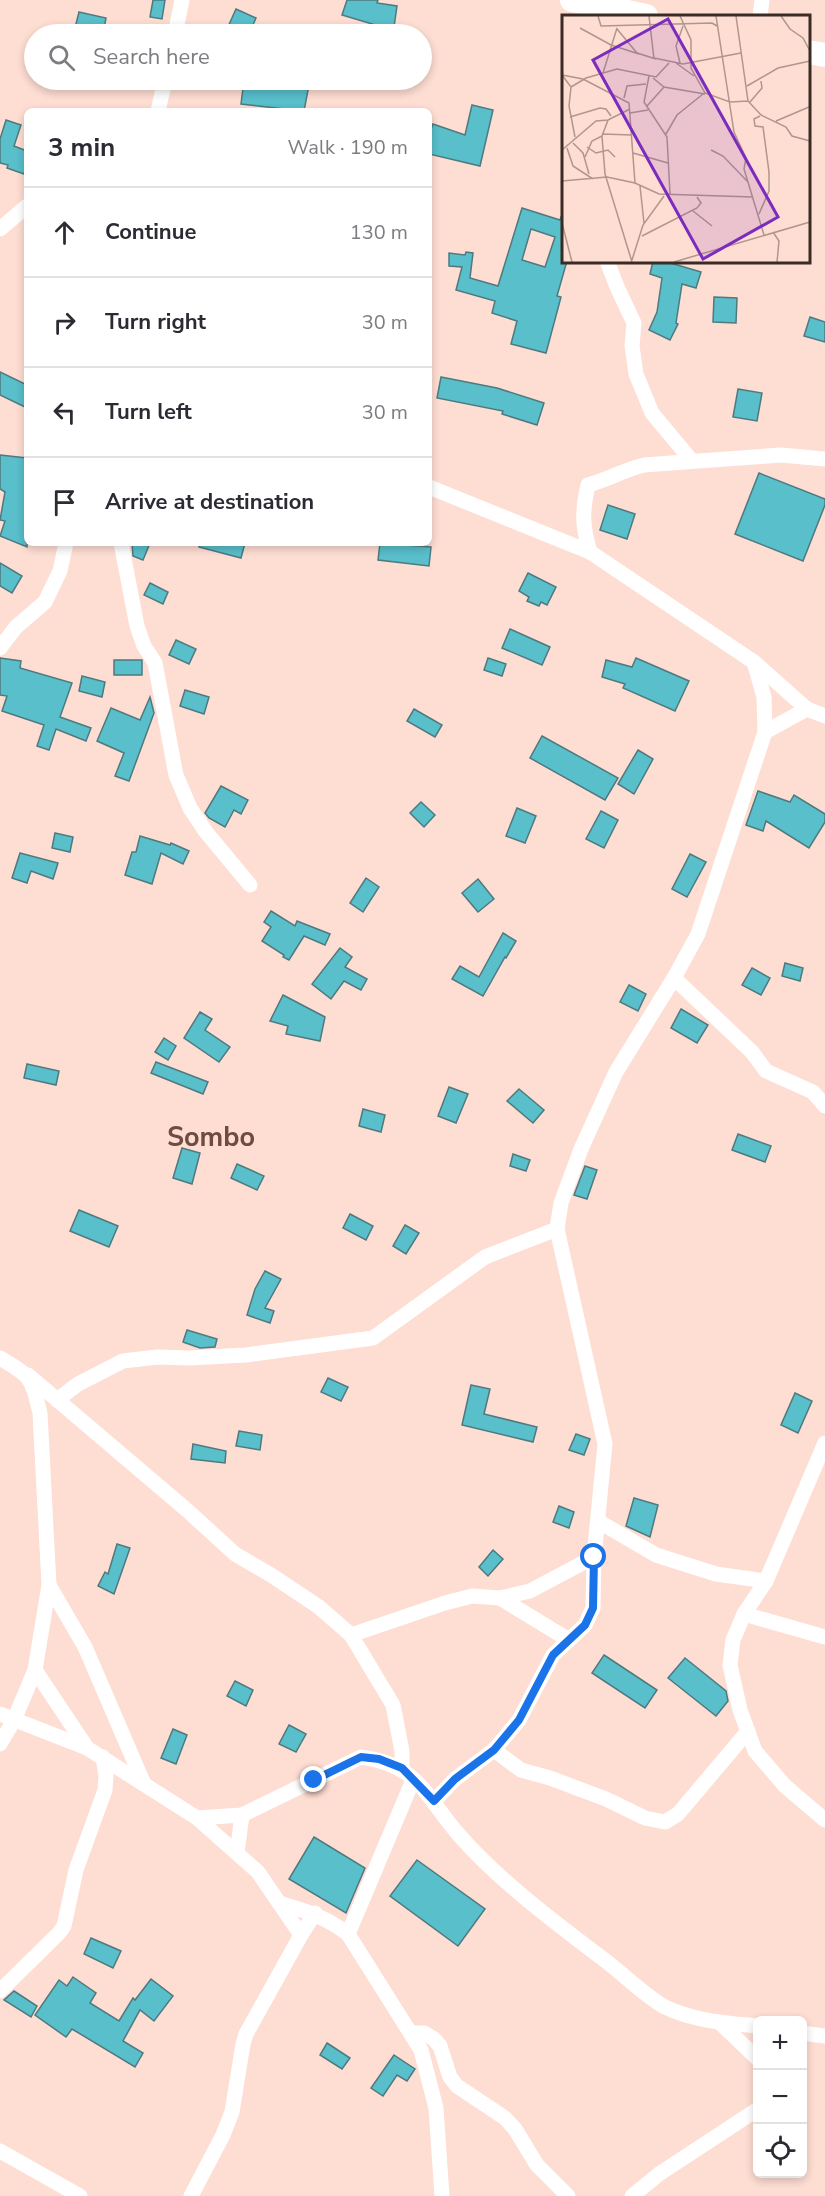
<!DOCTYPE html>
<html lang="en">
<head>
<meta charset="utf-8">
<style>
	body { margin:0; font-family:"Nunito Sans",sans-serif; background:#f2f2f3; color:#2b2b33 }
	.controls { position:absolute; right:18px; bottom:18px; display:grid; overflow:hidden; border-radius:9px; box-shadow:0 3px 9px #0003 }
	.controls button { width:54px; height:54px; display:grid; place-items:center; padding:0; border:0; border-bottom:2px solid #e1e1e2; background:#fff; color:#2b2b33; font:30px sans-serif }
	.stop { position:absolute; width:18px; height:18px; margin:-14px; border:4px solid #1a73e8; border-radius:50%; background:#fff }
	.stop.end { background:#1a73e8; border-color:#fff; box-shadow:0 2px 6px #0008 }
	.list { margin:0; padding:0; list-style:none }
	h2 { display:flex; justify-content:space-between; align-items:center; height:78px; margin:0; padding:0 24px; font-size:26px }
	h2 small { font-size:20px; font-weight:400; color:#7c7c81 }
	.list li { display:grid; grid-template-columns:39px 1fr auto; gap:18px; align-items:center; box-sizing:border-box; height:90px; padding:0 24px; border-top:2px solid #e1e1e2 }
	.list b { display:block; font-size:22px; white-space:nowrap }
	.list em { font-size:20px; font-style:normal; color:#7c7c81 }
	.icon { flex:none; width:33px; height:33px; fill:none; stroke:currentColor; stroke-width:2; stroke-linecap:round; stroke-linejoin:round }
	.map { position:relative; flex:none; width:825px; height:2196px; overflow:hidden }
	.search { position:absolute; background:#fff; box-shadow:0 3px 9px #0003; left:24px; top:24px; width:408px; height:66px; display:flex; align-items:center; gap:15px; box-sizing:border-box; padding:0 21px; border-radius:33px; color:#7c7c81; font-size:22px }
	.panel { position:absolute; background:#fff; box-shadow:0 3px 9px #0003; left:24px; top:108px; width:408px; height:438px; border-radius:9px }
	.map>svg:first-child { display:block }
	.building { fill:#58bfcb; stroke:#4e7a7f; stroke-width:1.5; fill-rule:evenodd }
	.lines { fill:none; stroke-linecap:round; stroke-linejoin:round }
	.street { stroke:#fff; stroke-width:15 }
	.primary { stroke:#fff; stroke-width:24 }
	.route { stroke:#1a73e8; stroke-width:8 }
	.labels { text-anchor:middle; stroke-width:4.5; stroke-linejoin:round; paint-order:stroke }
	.district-label { font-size:27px; font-weight:bold; fill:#6e4c41; stroke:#feddd2 }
	.inset-road { fill:none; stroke:#b0968d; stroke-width:1.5 }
	.view { fill:#7b2cbf; fill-opacity:0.15; stroke:#7b2cbf; stroke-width:3 }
	.inset-edge { fill:none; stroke:#3a2b25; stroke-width:3 }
</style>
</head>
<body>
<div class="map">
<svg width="825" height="2196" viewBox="0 0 825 2196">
	<rect width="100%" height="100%" fill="#feddd2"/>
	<g class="building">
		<polygon points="153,0 165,0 162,19 150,17"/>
		<polygon points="347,0 378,0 377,3 397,6 393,34 378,34 379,26 342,15"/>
		<polygon points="236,9 256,18 249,34 240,34 227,29"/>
		<polygon points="79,12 106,18 103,34 75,28"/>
		<polygon points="244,80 310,80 304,111 284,111 284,109 241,104"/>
		<polygon points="472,105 493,110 480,166 429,154 429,135 433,124 465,135"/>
		<polygon points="6,120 21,125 14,146 27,151 27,164 24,174 7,168 8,165 0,163 0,139"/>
		<path d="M522,208L560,220L561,217L564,218V261H567L557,296L561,297L546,353L511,344L517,321L492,313L495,301L456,290L462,267L449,266V253L465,255L466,252L473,253L470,278L498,286ZM531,229L555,237L545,267L522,260Z"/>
		<polygon points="653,261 664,261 701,272 696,288 682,284 676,323 678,324 670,340 649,330 657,312 662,278 650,274"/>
		<polygon points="714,297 737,298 736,323 713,322"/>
		<polygon points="810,317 825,322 825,342 804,336"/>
		<polygon points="0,372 27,385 27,408 0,395"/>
		<polygon points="441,377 497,388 544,403 537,425 502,414 503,411 437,398"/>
		<polygon points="738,389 762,393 757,421 733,417"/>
		<polygon points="0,455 27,458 27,547 0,536 5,521 0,520 5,492 0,489"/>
		<polygon points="759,473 825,499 825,505 803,561 735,534"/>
		<polygon points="608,505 635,514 627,539 600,530"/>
		<polygon points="132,543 150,543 143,560 133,556"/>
		<polygon points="200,543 245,543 241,558 199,547"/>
		<polygon points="380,543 431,547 429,566 378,560"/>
		<polygon points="0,563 22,576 12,593 0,586"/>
		<polygon points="528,573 556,587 547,605 541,602 539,606 527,601 529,597 519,591"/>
		<polygon points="150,583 168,592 163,604 144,595"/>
		<polygon points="510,629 550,647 542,665 502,648"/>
		<polygon points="176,640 196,649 189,664 169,655"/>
		<polygon points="0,658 21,661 20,668 72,683 60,717 91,728 86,741 56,729 49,750 37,746 44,725 2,711 7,696 0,695"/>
		<polygon points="488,658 506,664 502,676 484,670"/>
		<polygon points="636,658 689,681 675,711 623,688 625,684 602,677 606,660 632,667"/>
		<rect x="114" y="660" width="28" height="15"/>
		<polygon points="82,676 105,682 102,697 79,691"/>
		<polygon points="185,690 209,697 204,714 180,706"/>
		<polygon points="150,697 154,713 129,781 115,776 124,753 97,741 111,708 140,720"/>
		<polygon points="414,709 442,725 435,737 407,721"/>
		<polygon points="542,736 618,778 605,800 530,758"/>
		<polygon points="638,750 653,759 634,794 618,784"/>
		<polygon points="221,786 248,800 241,814 234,810 225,827 209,818 205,813"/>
		<polygon points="758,791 790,802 794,795 825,814 825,822 809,848 766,821 763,831 746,825"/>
		<polygon points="421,802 435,815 424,827 410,813"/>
		<polygon points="517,808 536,816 525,843 506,836"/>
		<polygon points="601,811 618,820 604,848 586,839"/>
		<polygon points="55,833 73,837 70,852 52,848"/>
		<polygon points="140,836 170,845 171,843 189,851 183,864 161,853 152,884 125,875 132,852 136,852"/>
		<polygon points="20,853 58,863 53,879 31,871 27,883 12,878"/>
		<polygon points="690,854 706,862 687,897 672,889"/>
		<polygon points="366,878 379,887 363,912 350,903"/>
		<polygon points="478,879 494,899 478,912 462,893"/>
		<polygon points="271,911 295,926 297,921 330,934 325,945 304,936 289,960 283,957 284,955 262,941 271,927 264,922"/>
		<polygon points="503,933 516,941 506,958 505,957 483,996 452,979 460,966 479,977"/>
		<polygon points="340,948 352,957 345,967 367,979 361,990 344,981 331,999 312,984"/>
		<polygon points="785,963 803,968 800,981 782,976"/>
		<polygon points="752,968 770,978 761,995 742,985"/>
		<polygon points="629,985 646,994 638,1011 620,1002"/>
		<polygon points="283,995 325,1017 320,1041 286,1034 288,1026 270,1021"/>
		<polygon points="681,1009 708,1025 697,1043 671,1028"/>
		<polygon points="200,1012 212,1019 205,1030 230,1047 219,1062 184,1038"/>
		<polygon points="164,1038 176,1046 168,1060 155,1052"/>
		<polygon points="156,1062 208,1082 203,1094 151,1073"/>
		<polygon points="27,1064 59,1071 56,1085 24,1078"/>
		<polygon points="449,1087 468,1094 456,1123 438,1116"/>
		<polygon points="519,1089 544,1110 533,1123 507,1101"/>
		<polygon points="363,1109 385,1115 381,1132 359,1126"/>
		<polygon points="738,1134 771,1146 765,1162 732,1150"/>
		<polygon points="182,1148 200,1153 192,1184 173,1178"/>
		<polygon points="513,1154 530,1160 526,1171 510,1166"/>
		<polygon points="237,1164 264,1176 257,1190 231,1178"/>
		<polygon points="585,1166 597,1170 587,1199 574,1195"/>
		<polygon points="79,1210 118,1226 109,1247 70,1231"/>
		<polygon points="350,1214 373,1226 366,1240 343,1228"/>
		<polygon points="405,1225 419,1233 406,1254 393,1246"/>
		<polygon points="265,1271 281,1279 265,1308 274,1311 270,1323 247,1315 255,1289"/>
		<polygon points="187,1330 217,1339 215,1347 200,1348 183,1342"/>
		<polygon points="328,1378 348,1387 341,1401 321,1392"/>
		<polygon points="471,1385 490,1389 484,1414 537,1427 533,1442 462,1425"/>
		<polygon points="795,1393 812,1401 798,1433 781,1425"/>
		<polygon points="239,1431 262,1435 260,1450 236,1446"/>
		<polygon points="576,1434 590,1439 584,1455 569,1450"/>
		<polygon points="193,1444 226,1451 225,1463 191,1459"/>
		<polygon points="634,1498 658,1505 650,1537 626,1526"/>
		<polygon points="559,1506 574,1512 569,1528 553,1522"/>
		<polygon points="117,1544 130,1548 114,1594 98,1586 105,1572 108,1574"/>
		<polygon points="493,1550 503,1559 488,1576 479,1567"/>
		<polygon points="604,1655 657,1690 645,1708 592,1673"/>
		<polygon points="685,1658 726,1691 728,1701 716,1716 668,1678"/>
		<polygon points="235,1681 253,1690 246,1706 227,1696"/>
		<polygon points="289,1725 306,1734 296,1752 279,1744"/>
		<polygon points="173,1729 187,1735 176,1764 161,1758"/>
		<polygon points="314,1837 365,1868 346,1913 289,1879"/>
		<polygon points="417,1860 485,1909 458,1946 390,1896"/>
		<polygon points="91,1938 121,1951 113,1968 84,1954"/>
		<polygon points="73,1977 96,1993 90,2003 119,2021 133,1998 135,2000 151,1979 173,1996 154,2021 140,2010 123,2041 143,2053 135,2067 72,2029 66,2037 35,2015 59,1980 67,1986"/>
		<polygon points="14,1991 37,2006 31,2017 4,2000"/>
		<polygon points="327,2043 350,2058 342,2069 320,2055"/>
		<polygon points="394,2055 415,2069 407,2081 397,2075 383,2096 371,2088"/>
	</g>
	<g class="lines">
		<g class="street">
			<polyline points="760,16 762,0"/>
			<polyline points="175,34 182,0"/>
			<polyline points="158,111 165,80"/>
			<polyline points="0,229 27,206"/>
			<polyline points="607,261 617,287 634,323 632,346 636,374 652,413 692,461"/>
			<polyline points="429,487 590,552 754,662 807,709 825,716"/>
			<polyline points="121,543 137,626 144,646 155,663 176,775 190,808 206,832 250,885"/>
			<path d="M590,552C582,526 582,511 588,485C609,479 624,470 644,465L781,455L825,459"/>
			<polyline points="0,648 16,627 45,602 60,571 66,543"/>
			<polyline points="754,662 764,697 765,732"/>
			<polyline points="674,978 752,1052 766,1071 813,1092 825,1106"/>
			<path d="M0,1358C32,1377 31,1377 40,1413L49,1585L35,1670L14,1720L0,1744"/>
			<polyline points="28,1375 188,1511 235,1554 271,1575 319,1607 351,1635 393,1705 402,1751 402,1769"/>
			<polyline points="57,1400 78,1384 123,1361 157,1357 189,1358 246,1355 373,1338 485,1257 557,1229"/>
			<polyline points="825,1443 766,1581 744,1614 733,1640 730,1665 740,1710 755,1751 785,1786 825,1820"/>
			<polyline points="598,1521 656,1555 716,1574 766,1581"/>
			<polyline points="49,1585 85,1647 144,1784"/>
			<polyline points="500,1598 569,1640"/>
			<polyline points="744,1614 825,1637"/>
			<polyline points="351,1635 445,1603 472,1596 500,1598 530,1591 594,1557"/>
			<polyline points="35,1670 87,1748"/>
			<polyline points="0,1714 87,1748 197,1818 258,1872 301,1935"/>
			<polyline points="494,1750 521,1770 550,1778 606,1799 645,1818 665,1822 678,1814 748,1731"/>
			<polyline points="434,1801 455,1779 494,1750 519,1720 553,1655 585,1625 593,1608 594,1557 605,1444 557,1229 561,1203 581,1149 616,1072 674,978 698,934 765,732 807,709"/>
			<path d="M197,1818L242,1815L361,1757C419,1765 425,1796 459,1835C502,1884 560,1926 611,1965C626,1977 648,1998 665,2007C694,2021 726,2023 758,2026"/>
			<polyline points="237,1853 242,1815"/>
			<path d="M282,1904C307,1911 327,1918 348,1934L421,2050L436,2108L442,2196"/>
			<polyline points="348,1934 413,1780"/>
			<polyline points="0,1991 59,1933 64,1926 76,1870 105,1790 106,1776 103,1757"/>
			<polyline points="719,2022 758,2059"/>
			<polyline points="411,2033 424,2033 434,2039 440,2046 450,2077 457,2086 505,2118 515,2129 537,2165 568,2196"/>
			<polyline points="802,2033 825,2036"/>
			<polyline points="0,2151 80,2196"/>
			<polyline points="191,2196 223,2135 232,2112 243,2044 246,2034 301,1935 315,1913"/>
			<polyline points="632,2196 659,2174 758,2109"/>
		</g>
		<g class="primary">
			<polyline points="572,0 646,16"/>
			<polyline points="808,52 825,55"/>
		</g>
	</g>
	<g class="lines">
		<polyline class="route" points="314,1780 361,1757 379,1759 402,1768 434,1801 455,1779 494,1750 519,1720 553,1655 585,1625 593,1608 594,1557"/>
	</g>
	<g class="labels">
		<g class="district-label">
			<text x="211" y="1146">Sombo</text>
		</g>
	</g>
	<g transform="translate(562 15)">
		<rect width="248" height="248" fill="#feddd2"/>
		<path class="inset-road" d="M36,1L39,11L150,8L155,11M87,1L92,44M118,1L129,25V53L143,78L168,87L186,86L199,100L224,112L230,121L248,126M154,1L172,117L184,143L182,154L202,220M174,1L186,86M219,1L228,14L241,23L248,36M18,13L49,30L77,39M55,14L75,38L94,44M92,43L121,49L179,38M114,48L132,61M118,48L114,31L121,11M41,58L55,13M0,60L21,64L67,88L73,168M0,60L9,72L7,91L13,122M87,61L82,87L105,122L108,179M91,63L102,72L143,79M185,71L216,53L248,46M9,72L24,63L55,54L94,62L107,48M62,83L65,71L84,69M188,87L200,73L199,66M85,91L102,72M68,98L86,95M8,102L38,93L44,94L49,101M46,105L40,121L43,159L70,247M214,106L247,92M40,119L70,120M104,119L115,100L141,79M11,128L21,138L27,159M25,132L34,138L46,135L53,142M5,133L11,151L31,164M0,135L34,106L46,105L68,94M149,135L161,141L186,167M71,138L106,148M23,142L30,126L40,121M0,166L45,162L73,168L97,179L191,182M78,171L82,208M131,196L150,211M197,199L207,176V157L201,112L193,111L192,104L198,101M0,208L10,247M211,217L217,226L215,247M80,221L135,193L139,188L135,182M70,245L81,210L102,181M112,247L248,207"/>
		<path class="view" d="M106,4L216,202L141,244L31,45Z"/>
		<rect width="248" height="248" class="inset-edge"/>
	</g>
</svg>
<div class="controls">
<button>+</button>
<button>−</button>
<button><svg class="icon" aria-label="locate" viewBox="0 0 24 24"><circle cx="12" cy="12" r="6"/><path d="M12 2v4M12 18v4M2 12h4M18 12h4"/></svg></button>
</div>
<div class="stop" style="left:594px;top:1557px"></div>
<div class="stop end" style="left:314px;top:1780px"></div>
<div class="search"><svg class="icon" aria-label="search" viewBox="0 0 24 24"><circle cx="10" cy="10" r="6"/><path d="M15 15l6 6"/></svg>Search here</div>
<section class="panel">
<h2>3 min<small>Walk · 190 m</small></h2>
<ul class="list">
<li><svg class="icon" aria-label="ahead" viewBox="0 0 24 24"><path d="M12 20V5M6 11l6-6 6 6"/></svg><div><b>Continue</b></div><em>130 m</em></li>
<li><svg class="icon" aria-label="right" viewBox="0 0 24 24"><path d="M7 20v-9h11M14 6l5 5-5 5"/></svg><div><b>Turn right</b></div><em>30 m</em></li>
<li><svg class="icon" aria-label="left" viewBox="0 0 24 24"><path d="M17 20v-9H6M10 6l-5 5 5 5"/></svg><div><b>Turn left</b></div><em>30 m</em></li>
<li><svg class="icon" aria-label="arrive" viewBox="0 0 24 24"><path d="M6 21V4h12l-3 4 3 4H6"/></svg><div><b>Arrive at destination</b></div></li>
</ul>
</section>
</div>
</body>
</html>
